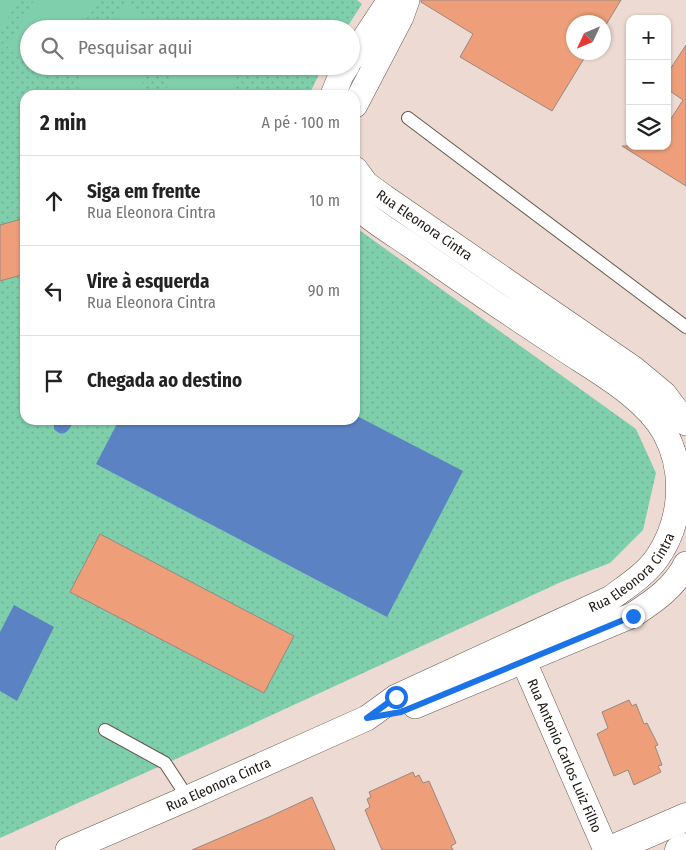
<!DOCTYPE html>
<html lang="pt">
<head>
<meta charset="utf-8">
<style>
	body { margin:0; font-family:"Fira Sans Condensed",sans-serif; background:#f6f6f6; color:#222 }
	.controls { position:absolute; right:15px; top:15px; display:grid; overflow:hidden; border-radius:10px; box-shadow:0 1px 4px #0004 }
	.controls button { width:45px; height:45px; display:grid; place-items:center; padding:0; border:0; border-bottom:1px solid #e0e0e0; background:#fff; color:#222; font:25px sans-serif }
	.compass { position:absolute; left:566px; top:15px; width:45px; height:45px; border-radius:50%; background:#fff; box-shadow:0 1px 4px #0004; rotate:226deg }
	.stop { position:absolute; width:15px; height:15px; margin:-11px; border:4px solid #1a73e8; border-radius:50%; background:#fff }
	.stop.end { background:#1a73e8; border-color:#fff; box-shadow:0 1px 5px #0008 }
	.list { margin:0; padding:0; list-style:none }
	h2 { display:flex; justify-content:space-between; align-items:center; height:65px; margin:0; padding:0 20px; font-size:21px }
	h2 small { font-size:16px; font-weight:400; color:#767676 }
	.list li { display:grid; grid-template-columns:32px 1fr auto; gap:15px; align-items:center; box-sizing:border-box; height:90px; padding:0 20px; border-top:1px solid #e0e0e0 }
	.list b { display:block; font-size:19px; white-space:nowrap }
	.list p { margin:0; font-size:16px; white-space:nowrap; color:#767676 }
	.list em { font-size:16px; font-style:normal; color:#767676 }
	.icon { flex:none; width:28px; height:28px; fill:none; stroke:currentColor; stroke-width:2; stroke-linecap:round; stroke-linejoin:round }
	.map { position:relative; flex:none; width:686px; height:850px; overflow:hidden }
	.search { position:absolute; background:#fff; box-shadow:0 1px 4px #0004; left:20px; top:20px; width:340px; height:55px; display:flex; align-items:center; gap:12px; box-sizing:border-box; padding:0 18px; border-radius:28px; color:#767676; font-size:19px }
	.panel { position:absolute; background:#fff; box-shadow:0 1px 4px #0004; left:20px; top:90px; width:340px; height:335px; border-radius:15px }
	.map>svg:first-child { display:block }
	.grass { fill:url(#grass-dots) }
	.pitch { fill:#80cfac }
	.water { fill:#5b83c3 }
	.building { fill:#ee9f7a; stroke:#988880 }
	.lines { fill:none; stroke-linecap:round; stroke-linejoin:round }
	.service-casing { stroke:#675851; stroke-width:14 }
	.minor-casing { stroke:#675851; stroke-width:26 }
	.tertiary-casing { stroke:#675851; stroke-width:29 }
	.service { stroke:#fff; stroke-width:12 }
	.minor { stroke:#fff; stroke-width:25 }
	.tertiary { stroke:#fff; stroke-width:28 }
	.route { stroke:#1a73e8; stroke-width:6 }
	.labels { text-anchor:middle; stroke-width:4; stroke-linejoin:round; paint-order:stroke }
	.street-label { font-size:14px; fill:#1f1916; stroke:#fae8e0 }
</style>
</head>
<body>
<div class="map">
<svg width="686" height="850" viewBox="0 0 686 850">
	<defs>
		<pattern id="grass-dots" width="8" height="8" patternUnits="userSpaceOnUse" patternTransform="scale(1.25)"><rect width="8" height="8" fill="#80cfac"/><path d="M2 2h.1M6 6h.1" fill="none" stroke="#6eb193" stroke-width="1.8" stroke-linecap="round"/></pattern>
	</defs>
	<rect width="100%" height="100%" fill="#eddbd3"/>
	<polygon class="grass" points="0,0 357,0 362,4 346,29 29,29 29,66 323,66 309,95 25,95 25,420 355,420 355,227 636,429 656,473 643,530 610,563 561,582 196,750 0,838"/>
	<g class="pitch">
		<polygon points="0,0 18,0 0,32"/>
		<polygon points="34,0 97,0 81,29 29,29 29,61 7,49"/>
		<polygon points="124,4 169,29 110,29"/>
		<polygon points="88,66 152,66 136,95 91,95 77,87"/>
		<polygon points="179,66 240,66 242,67 227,95 163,95"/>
	</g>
	<g class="water">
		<polygon points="355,415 463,471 387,617 96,464 119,420 355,420"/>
		<path d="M54,420H74C70,429 64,440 54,429Z"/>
		<polygon points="14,605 54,627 17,701 0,691 0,632"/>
	</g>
	<g class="building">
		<polygon points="421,0 621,0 604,28 604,22 574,22 574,52 588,52 552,111 460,57 473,34 421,2"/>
		<polygon points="686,45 686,186 622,146 667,146 667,125 683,100 667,89 667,74"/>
		<polygon points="25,218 25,274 0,281 0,225"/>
		<polygon points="100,534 294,636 264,693 70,592"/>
		<polygon points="629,700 632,706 636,704 644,724 647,723 658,745 655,746 662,765 658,766 661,772 634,785 628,770 614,776 597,734 608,728 602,712"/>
		<polygon points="413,772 415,777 419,775 423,783 429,781 456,843 451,846 453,850 382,850 365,810 370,807 367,799 371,797 369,792"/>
		<polygon points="312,797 335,850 192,850 269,817"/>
	</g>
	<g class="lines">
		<g class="service-casing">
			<g id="service">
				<polyline points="408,118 686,327"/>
				<polyline points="105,730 165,763 188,798"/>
			</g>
		</g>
		<g class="minor-casing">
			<g id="minor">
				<polyline points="351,59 386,6 392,0"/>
				<polyline points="333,95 341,75 347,66"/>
				<polyline points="355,105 401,17 407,0"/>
				<path id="s1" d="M355,169L366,184L384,197L634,369L664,394L686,423"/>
				<path id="s2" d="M524,662L606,850"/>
				<path d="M415,706L633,615C654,601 674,588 686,564"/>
				<path id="s3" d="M68,850L188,798L367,718L396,697L611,598C627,586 646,574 657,558C682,522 686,472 665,433C646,398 599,372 567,351C516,318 466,284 416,249C396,235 373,222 355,205"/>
			</g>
		</g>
		<g class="tertiary-casing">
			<g id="tertiary">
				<polyline points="610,850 686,817"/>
				<polyline points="679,850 686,847"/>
			</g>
		</g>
		<use href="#service" class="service"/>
		<use href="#minor" class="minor"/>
		<use href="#tertiary" class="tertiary"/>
	</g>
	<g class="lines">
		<polyline class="route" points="396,697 367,718 401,712 633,616"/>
	</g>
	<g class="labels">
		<g class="street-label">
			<text dy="5" stroke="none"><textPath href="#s1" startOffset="90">Rua Eleonora Cintra</textPath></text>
			<text dy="5" stroke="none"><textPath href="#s3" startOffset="632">Rua Eleonora Cintra</textPath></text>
			<text dy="5" stroke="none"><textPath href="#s2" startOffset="102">Rua Antonio Carlos Luiz Filho</textPath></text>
			<text dy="5" stroke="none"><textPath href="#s3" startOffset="164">Rua Eleonora Cintra</textPath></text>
		</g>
	</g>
</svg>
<div class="controls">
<button>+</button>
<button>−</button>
<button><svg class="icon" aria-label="layers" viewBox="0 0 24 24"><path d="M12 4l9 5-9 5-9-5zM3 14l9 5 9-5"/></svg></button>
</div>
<svg class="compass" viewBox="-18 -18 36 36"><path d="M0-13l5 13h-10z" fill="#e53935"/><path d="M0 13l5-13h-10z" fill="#767676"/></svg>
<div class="stop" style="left:396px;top:697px"></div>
<div class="stop end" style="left:633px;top:616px"></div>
<div class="search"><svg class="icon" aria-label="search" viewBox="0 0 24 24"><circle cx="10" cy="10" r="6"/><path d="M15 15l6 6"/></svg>Pesquisar aqui</div>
<section class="panel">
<h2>2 min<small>A pé · 100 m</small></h2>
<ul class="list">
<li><svg class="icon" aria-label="ahead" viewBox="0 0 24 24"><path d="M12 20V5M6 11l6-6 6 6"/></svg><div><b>Siga em frente</b><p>Rua Eleonora Cintra</p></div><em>10 m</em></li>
<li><svg class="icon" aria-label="left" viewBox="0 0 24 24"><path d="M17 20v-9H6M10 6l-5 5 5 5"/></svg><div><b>Vire à esquerda</b><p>Rua Eleonora Cintra</p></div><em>90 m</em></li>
<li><svg class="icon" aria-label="arrive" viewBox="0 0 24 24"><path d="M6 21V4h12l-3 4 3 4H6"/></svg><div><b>Chegada ao destino</b></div></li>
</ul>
</section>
</div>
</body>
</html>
